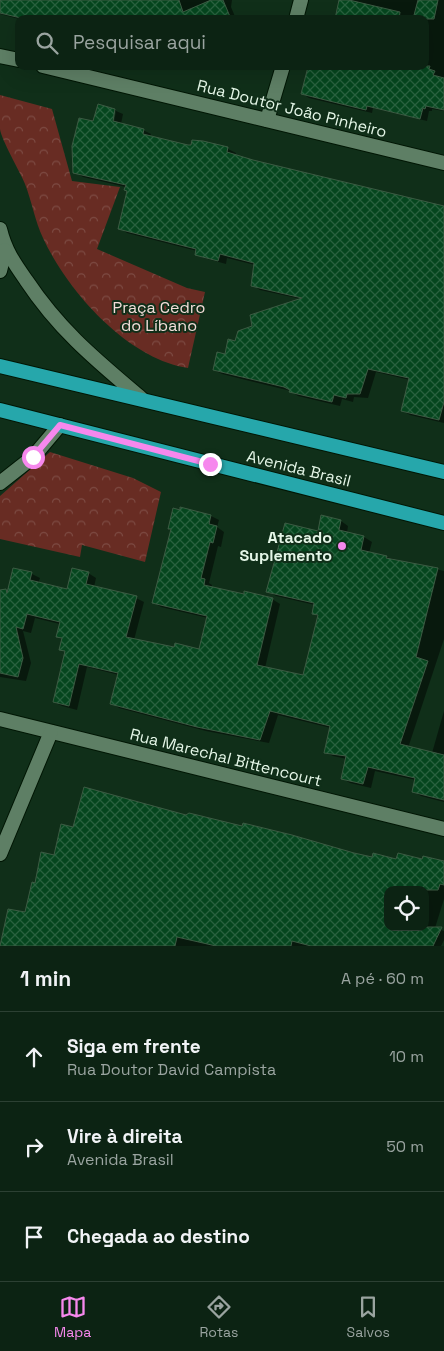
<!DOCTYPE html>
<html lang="pt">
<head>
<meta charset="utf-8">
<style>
	body { margin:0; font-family:"Space Grotesk",sans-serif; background:#152b1c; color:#f1f3f6 }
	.controls { position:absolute; right:15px; bottom:15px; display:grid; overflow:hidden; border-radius:10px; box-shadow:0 5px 20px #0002 }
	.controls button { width:45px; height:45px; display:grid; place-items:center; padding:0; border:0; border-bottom:1px solid #2c4033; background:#0c2313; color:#f1f3f6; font:25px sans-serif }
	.stop { position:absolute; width:15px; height:15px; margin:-11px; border:4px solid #f688ed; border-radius:50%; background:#fff }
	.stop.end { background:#f688ed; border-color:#fff; box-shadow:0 1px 5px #0008 }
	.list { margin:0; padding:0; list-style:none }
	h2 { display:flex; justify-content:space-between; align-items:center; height:65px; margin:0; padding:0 20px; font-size:21px }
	h2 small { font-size:16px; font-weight:400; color:#9aa4a0 }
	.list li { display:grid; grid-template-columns:32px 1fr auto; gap:15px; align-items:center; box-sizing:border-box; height:90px; padding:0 20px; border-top:1px solid #2c4033 }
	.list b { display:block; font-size:19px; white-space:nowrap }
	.list p { margin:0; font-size:16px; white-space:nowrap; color:#9aa4a0 }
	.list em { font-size:16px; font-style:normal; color:#9aa4a0 }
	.icon { flex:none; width:28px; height:28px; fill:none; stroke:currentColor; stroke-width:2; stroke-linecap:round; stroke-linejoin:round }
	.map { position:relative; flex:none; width:444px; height:946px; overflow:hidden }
	.search { position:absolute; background:#0c2313; box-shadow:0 5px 20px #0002; left:15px; right:15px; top:15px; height:55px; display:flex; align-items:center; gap:12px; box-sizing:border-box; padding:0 18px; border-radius:10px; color:#9aa4a0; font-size:19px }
	.sheet { height:335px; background:#0c2313 }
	nav { display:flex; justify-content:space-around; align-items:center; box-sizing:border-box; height:70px; border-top:1px solid #2c4033; background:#0c2313; font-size:14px; color:#9aa4a0 }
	nav a { display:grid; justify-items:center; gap:2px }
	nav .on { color:#f688ed }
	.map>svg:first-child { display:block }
	.park { fill:url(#park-crowns) }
	.shadow { fill:#0007; fill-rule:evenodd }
	.building { fill:url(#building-cross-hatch); stroke:#3c5b43 }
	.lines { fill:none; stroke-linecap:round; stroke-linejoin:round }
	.minor-casing { stroke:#001604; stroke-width:16 }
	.tertiary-casing { stroke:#001604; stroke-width:16 }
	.primary-casing { stroke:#001604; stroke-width:16 }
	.minor { stroke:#5e7f65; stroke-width:14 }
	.tertiary { stroke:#5e7f65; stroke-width:14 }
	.primary { stroke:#26a7ab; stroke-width:14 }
	.route { stroke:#f688ed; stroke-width:6 }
	.poi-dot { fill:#f688ed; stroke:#102f19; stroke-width:2 }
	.labels { text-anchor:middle; stroke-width:4; stroke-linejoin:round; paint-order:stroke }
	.street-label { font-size:16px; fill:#e4f6e7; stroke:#102f19 }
	.park-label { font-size:16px; fill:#f3ddd9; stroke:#102f19 }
	.poi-label { font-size:16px; font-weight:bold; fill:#e4f6e7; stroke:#102f19; text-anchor:end }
</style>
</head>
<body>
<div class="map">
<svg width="444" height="946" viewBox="0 0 444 946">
	<defs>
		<pattern id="park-crowns" width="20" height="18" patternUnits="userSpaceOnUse" patternTransform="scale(1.25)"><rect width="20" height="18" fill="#682c23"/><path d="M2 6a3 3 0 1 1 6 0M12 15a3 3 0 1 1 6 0" fill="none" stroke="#7d4b43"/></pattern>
		<pattern id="building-cross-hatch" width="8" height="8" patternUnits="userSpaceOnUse" patternTransform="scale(1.25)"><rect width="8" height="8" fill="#05461e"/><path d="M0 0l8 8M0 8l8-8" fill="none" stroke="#29613f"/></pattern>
	</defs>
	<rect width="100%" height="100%" fill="#102f19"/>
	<g class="park">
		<path d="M0,95L52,109L72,181L120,187L97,249L187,288L205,292L188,368C128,359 68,292 43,238C35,221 32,202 25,184C20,172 1,139 0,129C0,118 0,106 0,95Z"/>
		<polygon points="50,452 133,478 161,492 145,562 82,545 80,557 0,539 0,496"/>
	</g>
	<g class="shadow">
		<polygon points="0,0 232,0 231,7 236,19 19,19 0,14"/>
		<polygon points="342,0 444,0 444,111 432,109 432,111 429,111 427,121 373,108 372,113 309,98 303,94 322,71 425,66 425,19 337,19"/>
		<polygon points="148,66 162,66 158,68"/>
		<polygon points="98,106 116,110 110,127 113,128 116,111 123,114 121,124 143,130 151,134 150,137 188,146 203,143 228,149 236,153 235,156 444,208 444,423 410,415 403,411 410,380 376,372 368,398 354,397 353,402 342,399 340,406 298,396 291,391 222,374 214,370 236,343 253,327 301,299 260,290 253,285 255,265 227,258 226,264 204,258 196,254 197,251 127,233 120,228 128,191 126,187 83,177 75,172"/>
		<polygon points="211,516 219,520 217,527 224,532 221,547 218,546 209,583 212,585 212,588 272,599 280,604 265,668 304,676 319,617 313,613 315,605 276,596 268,591 319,532 341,521 348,526 347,533 364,537 372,542 369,553 444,571 444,639 408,748 432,753 444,711 444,802 421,796 413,791 416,780 375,771 371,788 350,783 342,778 347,759 333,756 325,752 331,728 278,715 269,743 206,731 119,708 112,703 119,675 87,667 77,710 62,706 54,702 66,652 60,649 63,639 58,636 60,624 35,618 31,633 23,631 31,663 26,681 0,677 0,628 14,569 32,574 40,578 38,584 67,591 88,573 96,578 94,587 136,598 144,602 134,640 175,649 199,650 208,618 161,607 153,602"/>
		<path d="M186,816L353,855L401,861L444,862V899L435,928L444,931V940L441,946H0L26,914L36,885L74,829ZM388,890H425V927H388Z"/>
	</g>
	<g class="building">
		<polygon points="0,0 179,0 183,12 211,0 223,0 231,19 25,19 0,13"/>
		<polygon points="339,0 349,0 400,12 399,19 335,19"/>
		<polygon points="418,0 438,0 434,19 413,19"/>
		<polygon points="322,66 430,66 429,69 435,71 433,75 444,78 444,110 426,106 425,109 423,108 420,119 367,106 366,110 301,94 308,67 321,70"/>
		<polygon points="98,104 115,109 113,121 144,129 143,134 188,145 191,145 192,140 203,141 228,147 227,152 253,160 444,206 444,402 439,420 401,411 409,378 368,369 360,394 347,394 346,398 334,395 332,402 289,392 290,390 284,387 213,370 217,352 225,354 228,339 235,341 238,331 252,326 250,315 302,298 251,286 254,263 220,254 218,261 195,255 196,249 118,229 127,191 124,190 126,185 73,173 72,146 79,118 93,121"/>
		<polygon points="180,507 211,515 209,524 217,526 213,543 210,542 201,578 205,579 204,585 244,594 244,591 273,598 257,665 303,675 318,615 312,614 314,603 266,592 285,523 318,531 321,515 341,520 339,530 364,536 361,550 387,556 386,558 438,568 416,657 428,661 400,744 444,755 444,800 412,792 415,778 368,767 363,784 341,779 346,756 324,753 330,726 270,711 260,740 197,727 110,704 118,673 79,664 69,706 53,702 65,651 59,650 62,638 56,637 60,622 27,614 23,629 16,627 23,658 18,677 0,673 0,590 6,589 7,593 13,568 32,572 30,580 67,589 72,568 89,572 86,584 137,596 126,637 174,647 175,643 199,649 207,616 152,603 171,529 168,529 173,508 180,510"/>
		<polygon points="84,787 186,815 189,813 242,826 243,823 292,835 354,853 372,857 373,853 396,859 398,853 422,859 423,856 444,861 444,885 440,884 438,890 388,890 388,927 442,927 433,946 311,946 292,941 291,946 216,946 177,937 175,946 0,946 8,909 25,912 32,882 35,883 41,852 54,855 61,824 73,827"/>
	</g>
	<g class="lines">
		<g class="minor-casing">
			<g id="minor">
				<polyline points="296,19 301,0"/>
				<polyline points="0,56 19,60"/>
				<polyline points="43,66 444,163"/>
				<polyline points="267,120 283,66"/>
			</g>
		</g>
		<g class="tertiary-casing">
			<g id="tertiary">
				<path d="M0,229C5,250 14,263 26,280C60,331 96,360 142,399"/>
				<polyline points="0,271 5,250"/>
				<polyline points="0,483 33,457 60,425"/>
				<polyline points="0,719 444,829"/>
				<polyline points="0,854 51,732"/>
			</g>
		</g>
		<g class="primary-casing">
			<g id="primary">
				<polyline points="0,366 444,472"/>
				<polyline points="0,410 444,523"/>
			</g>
		</g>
		<use href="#minor" class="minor"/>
		<use href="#tertiary" class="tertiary"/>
		<use href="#primary" class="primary"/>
	</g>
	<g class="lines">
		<polyline class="route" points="33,457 60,425 210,464"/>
	</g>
	<circle class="poi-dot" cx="342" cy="546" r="5"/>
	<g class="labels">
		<g class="street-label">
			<text transform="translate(292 108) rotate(14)" y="6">Rua Doutor João Pinheiro</text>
			<text transform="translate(299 468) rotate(14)" y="6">Avenida Brasil</text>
			<text transform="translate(226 757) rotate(14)" y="6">Rua Marechal Bittencourt</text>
		</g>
		<g class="park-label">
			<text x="159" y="313">Praça Cedro<tspan x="159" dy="18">do Líbano</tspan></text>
		</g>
		<g class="poi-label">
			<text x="332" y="543">Atacado<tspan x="332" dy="18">Suplemento</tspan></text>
		</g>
	</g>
</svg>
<div class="controls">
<button><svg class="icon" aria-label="locate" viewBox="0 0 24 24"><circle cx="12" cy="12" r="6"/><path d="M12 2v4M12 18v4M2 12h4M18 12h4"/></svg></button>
</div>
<div class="stop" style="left:33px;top:457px"></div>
<div class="stop end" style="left:210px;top:464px"></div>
<div class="search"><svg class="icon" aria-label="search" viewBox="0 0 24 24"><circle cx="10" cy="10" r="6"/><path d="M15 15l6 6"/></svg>Pesquisar aqui</div>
</div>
<section class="sheet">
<h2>1 min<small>A pé · 60 m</small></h2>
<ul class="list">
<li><svg class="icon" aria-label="ahead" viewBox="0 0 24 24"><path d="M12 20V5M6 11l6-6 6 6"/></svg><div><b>Siga em frente</b><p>Rua Doutor David Campista</p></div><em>10 m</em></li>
<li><svg class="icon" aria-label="right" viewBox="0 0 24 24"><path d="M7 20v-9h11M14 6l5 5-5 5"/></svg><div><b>Vire à direita</b><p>Avenida Brasil</p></div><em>50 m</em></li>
<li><svg class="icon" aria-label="arrive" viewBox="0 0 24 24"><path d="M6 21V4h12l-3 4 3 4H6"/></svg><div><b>Chegada ao destino</b></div></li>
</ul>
</section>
<nav>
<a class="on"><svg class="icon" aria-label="map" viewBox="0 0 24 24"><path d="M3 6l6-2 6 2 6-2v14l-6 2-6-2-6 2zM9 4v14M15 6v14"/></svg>Mapa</a>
<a><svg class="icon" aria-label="directions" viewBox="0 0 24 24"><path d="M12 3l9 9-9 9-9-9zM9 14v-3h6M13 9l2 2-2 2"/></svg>Rotas</a>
<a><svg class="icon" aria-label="saved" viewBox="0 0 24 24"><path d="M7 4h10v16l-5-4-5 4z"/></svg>Salvos</a>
</nav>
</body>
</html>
